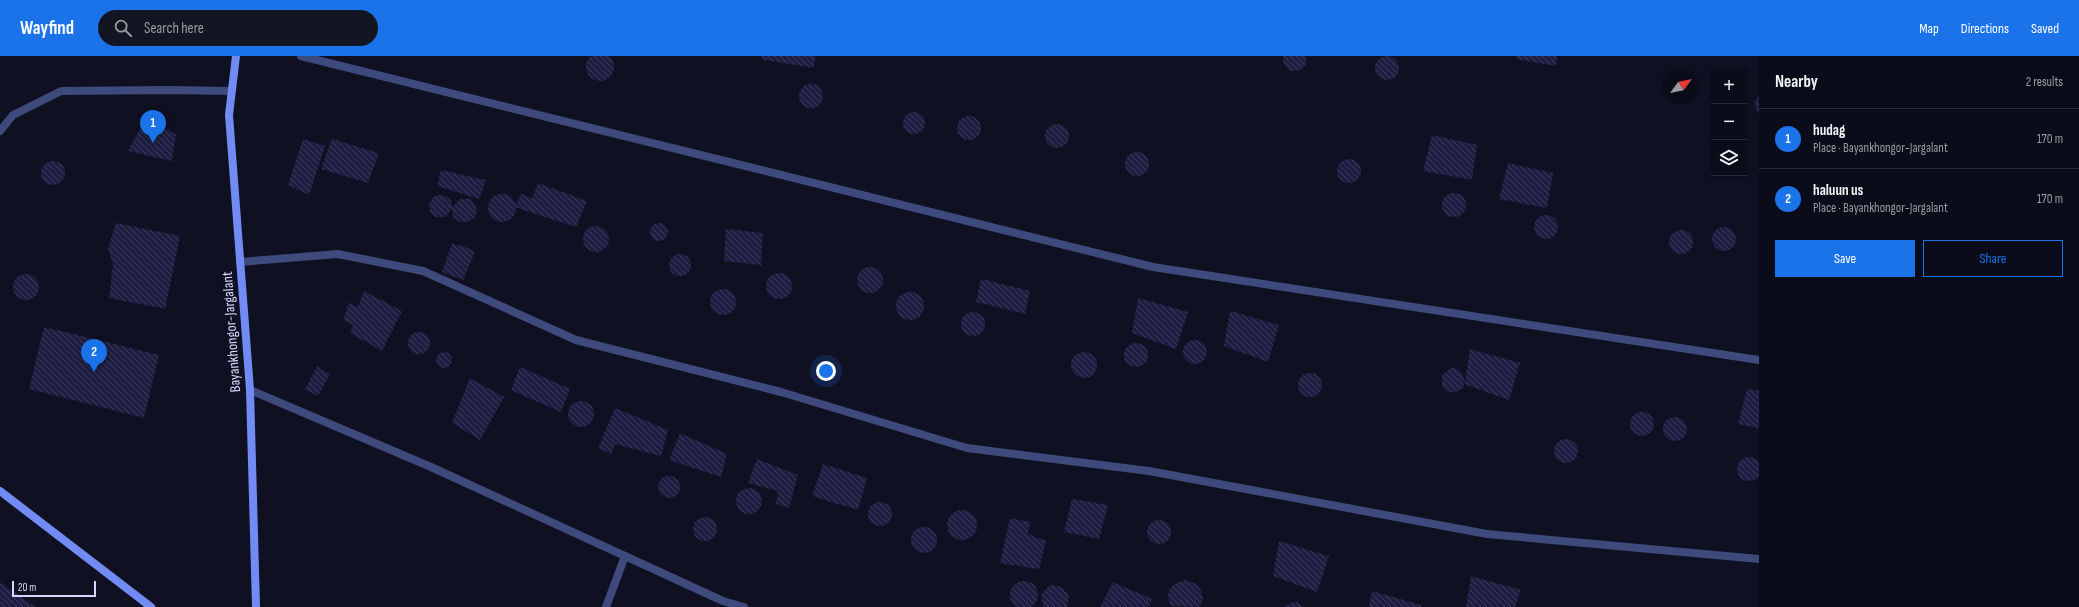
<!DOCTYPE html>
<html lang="en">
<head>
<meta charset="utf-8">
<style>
	body { margin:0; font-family:"Sofia Sans Condensed",sans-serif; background:#141522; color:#f1f3f6 }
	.controls { position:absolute; right:12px; top:12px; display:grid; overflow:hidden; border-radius:0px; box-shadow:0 1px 3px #0004 }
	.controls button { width:36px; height:36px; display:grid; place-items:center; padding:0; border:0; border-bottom:1px solid #2b2c38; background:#0b0c19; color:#f1f3f6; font:20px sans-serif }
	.compass { position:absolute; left:1663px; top:12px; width:36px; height:36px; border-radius:50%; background:#0b0c19; box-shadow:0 1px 3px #0004; rotate:58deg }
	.scale { position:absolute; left:12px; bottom:10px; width:84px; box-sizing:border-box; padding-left:4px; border:2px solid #d3d7fb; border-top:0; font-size:11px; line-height:14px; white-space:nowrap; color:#d3d7fb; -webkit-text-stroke:3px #0f1021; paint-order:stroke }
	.you { position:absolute; left:826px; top:315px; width:14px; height:14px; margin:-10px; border:3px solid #fff; border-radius:50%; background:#1a73e8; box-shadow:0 0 0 6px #1a73e833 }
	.badge { display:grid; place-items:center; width:26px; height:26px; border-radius:50%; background:#1a73e8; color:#fff; font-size:13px; font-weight:700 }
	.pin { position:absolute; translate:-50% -33px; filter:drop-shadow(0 1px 2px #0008) }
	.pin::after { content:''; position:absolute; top:21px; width:14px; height:12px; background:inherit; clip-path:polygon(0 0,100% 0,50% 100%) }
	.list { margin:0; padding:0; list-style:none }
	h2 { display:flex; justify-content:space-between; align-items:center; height:52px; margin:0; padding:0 16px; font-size:17px }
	h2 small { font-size:13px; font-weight:400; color:#9a9ba2 }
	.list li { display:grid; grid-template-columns:26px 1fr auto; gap:12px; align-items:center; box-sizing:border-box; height:60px; padding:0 16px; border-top:1px solid #2b2c38 }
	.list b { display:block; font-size:15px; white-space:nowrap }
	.list p { margin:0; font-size:13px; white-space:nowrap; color:#9a9ba2 }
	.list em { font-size:13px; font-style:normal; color:#9a9ba2 }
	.actions { display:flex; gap:8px; padding:12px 16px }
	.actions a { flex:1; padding:9px 0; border:1px solid #1a73e8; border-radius:0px; text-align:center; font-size:14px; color:#1a73e8 }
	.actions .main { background:#1a73e8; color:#fff }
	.icon { flex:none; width:22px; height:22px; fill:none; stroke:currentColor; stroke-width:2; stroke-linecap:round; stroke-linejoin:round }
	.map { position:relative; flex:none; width:1759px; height:551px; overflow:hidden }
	header { display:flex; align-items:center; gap:24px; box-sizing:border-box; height:56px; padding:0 20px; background:#1a73e8; color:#fff }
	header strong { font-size:19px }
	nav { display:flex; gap:22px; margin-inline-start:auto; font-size:14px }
	.search { width:280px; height:36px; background:#141522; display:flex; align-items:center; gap:10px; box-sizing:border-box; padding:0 14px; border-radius:22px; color:#9a9ba2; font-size:15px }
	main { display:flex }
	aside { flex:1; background:#0b0c19 }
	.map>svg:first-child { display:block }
	.building { fill:url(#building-back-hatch) }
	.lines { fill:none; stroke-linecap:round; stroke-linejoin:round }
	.street { stroke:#3e497c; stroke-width:8 }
	.secondary { stroke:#728bf4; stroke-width:8 }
	.labels { text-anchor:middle; stroke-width:4; stroke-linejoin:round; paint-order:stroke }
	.street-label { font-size:15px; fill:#d3d7fb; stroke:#0f1021 }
</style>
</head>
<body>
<header>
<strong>Wayfind</strong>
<div class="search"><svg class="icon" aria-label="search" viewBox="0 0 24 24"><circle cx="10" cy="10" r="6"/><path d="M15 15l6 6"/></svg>Search here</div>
<nav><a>Map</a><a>Directions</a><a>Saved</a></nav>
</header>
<main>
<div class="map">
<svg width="1759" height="551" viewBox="0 0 1759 551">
	<defs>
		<pattern id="building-back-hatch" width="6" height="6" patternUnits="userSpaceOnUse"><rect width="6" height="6" fill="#1d1e41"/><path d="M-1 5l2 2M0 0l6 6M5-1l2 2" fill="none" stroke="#3d3e5d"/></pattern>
	</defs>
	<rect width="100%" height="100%" fill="#0f1021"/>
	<g class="building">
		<circle cx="600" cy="11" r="14"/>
		<circle cx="1387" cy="12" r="12"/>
		<polygon points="762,0 816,0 813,12 761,3"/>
		<polygon points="1283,0 1306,0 1306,8 1301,14 1290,15 1283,6"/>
		<polygon points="1516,0 1557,0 1556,10 1516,3"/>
		<circle cx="811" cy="40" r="12"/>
		<polygon points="1759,39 1759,59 1754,48"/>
		<circle cx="914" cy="67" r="11"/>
		<circle cx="969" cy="72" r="12"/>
		<polygon points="147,60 176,79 172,105 128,95"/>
		<circle cx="1057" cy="80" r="12"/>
		<polygon points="1432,79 1477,89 1472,124 1423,115"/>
		<polygon points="303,83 325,90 309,139 288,129"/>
		<polygon points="332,83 379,97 368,127 321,113"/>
		<circle cx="1137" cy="108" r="12"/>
		<circle cx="1349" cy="115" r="12"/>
		<circle cx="53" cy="117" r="12"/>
		<polygon points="1508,107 1553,117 1547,152 1499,143"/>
		<polygon points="441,114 486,124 479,143 437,130"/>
		<polygon points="538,127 587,145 576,171 515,151 521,138 532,142"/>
		<circle cx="1454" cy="149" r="12"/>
		<circle cx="502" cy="152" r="14"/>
		<polygon points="437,139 444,139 448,142 451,144 452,152 460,143 471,143 477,153 475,161 468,166 460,166 453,161 452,152 446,161 435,161 430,156 429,148 433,141"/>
		<circle cx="1546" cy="171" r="12"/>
		<circle cx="659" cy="176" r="9"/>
		<polygon points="116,167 180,180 165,253 109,242 113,208 108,193"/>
		<circle cx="596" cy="183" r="13"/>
		<circle cx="1724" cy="183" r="12"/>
		<polygon points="726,173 763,177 761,209 724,205"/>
		<circle cx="1681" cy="186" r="12"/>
		<polygon points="452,188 466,191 475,196 463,224 442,216"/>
		<circle cx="680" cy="209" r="11"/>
		<circle cx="870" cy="224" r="13"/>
		<circle cx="779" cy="230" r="13"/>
		<circle cx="26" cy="231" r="13"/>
		<polygon points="981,223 1030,235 1025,258 976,246"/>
		<circle cx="723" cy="246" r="13"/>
		<polygon points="364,235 402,255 382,295 350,277 353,269 343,264 349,247 358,251"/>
		<circle cx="910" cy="250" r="14"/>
		<polygon points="1138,242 1188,256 1176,293 1132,277"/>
		<polygon points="1230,255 1279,269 1268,306 1224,290"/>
		<circle cx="973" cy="268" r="12"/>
		<polygon points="44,271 159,299 144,362 29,333"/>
		<circle cx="419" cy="287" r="11"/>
		<circle cx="1195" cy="296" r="12"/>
		<circle cx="1136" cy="299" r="12"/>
		<polygon points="1470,293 1520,307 1509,344 1464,328 1463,332 1456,336 1448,336 1442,331 1442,319 1451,312 1455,312 1462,317 1465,326"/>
		<circle cx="1084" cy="309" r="13"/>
		<circle cx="444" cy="304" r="8"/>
		<polygon points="317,310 330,318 318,340 305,334"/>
		<polygon points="520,311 570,333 561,356 511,334"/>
		<circle cx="1310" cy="329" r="12"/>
		<polygon points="470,322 504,341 480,384 452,367"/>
		<polygon points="1747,333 1759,335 1759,372 1738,368"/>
		<circle cx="581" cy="358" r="13"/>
		<polygon points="615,352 668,374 661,400 615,388 611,398 598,392"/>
		<circle cx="1642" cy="368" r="12"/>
		<circle cx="1675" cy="373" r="12"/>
		<polygon points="680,377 727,398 721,421 669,404"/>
		<circle cx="1566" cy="395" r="12"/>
		<circle cx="1749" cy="413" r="12"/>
		<polygon points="757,403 798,419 789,452 776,448 778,435 748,427"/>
		<polygon points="823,408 867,422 858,454 812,440"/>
		<circle cx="669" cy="431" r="11"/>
		<circle cx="749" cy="445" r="13"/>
		<polygon points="1072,443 1108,449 1099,483 1064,476"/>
		<circle cx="880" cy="458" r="12"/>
		<circle cx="962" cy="469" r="15"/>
		<circle cx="705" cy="473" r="12"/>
		<polygon points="1010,462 1030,466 1028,478 1046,485 1039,513 1000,507"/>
		<circle cx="1159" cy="476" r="12"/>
		<circle cx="924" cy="484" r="13"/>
		<polygon points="1279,485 1329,500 1317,536 1273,520"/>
		<polygon points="1471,520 1521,534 1515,551 1466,551"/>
		<polygon points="1185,524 1196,528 1200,532 1203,543 1200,551 1170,550 1168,538 1170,533 1174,528"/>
		<circle cx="1024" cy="539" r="14"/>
		<polygon points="0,526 8,532 36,551 0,551"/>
		<polygon points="1113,526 1152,543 1148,551 1100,551"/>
		<polygon points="1052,529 1061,531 1067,537 1069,540 1067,551 1043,551 1041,539 1048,531"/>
		<polygon points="1372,535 1421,549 1421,551 1369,551"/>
		<polygon points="1292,546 1297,546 1304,551 1284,551"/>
	</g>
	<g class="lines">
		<g class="street">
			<polyline points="301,0 1153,211 1759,304"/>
			<polyline points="0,75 13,59 61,35 169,34 231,35"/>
			<polyline points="240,206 338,198 423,215 576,284 781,336 967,392 1149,415 1487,478 1759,503"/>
			<polyline points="250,334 431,411 723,545 744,551"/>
			<polyline points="606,551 625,500"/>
		</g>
		<g class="secondary">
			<polyline points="236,0 229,59 250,334 256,551"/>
			<polyline points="0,435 151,551"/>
		</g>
	</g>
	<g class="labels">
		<g class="street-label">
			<text transform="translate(231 276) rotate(-94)" y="5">Bayankhongor-Jargalant</text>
		</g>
	</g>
</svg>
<div class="controls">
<button>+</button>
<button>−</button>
<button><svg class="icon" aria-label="layers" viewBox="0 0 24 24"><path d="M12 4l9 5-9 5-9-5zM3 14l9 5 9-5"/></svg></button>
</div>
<svg class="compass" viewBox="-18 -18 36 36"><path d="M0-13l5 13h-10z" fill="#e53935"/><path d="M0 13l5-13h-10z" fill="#9a9ba2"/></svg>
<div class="scale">20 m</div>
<div class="you"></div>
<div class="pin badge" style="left:153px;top:87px">1</div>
<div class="pin badge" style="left:94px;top:316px">2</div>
</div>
<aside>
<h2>Nearby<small>2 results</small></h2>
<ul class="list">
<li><span class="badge">1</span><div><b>hudag</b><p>Place · Bayankhongor-Jargalant</p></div><em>170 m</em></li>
<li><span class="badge">2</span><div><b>haluun us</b><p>Place · Bayankhongor-Jargalant</p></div><em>170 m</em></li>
</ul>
<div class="actions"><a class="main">Save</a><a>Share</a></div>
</aside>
</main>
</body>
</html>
